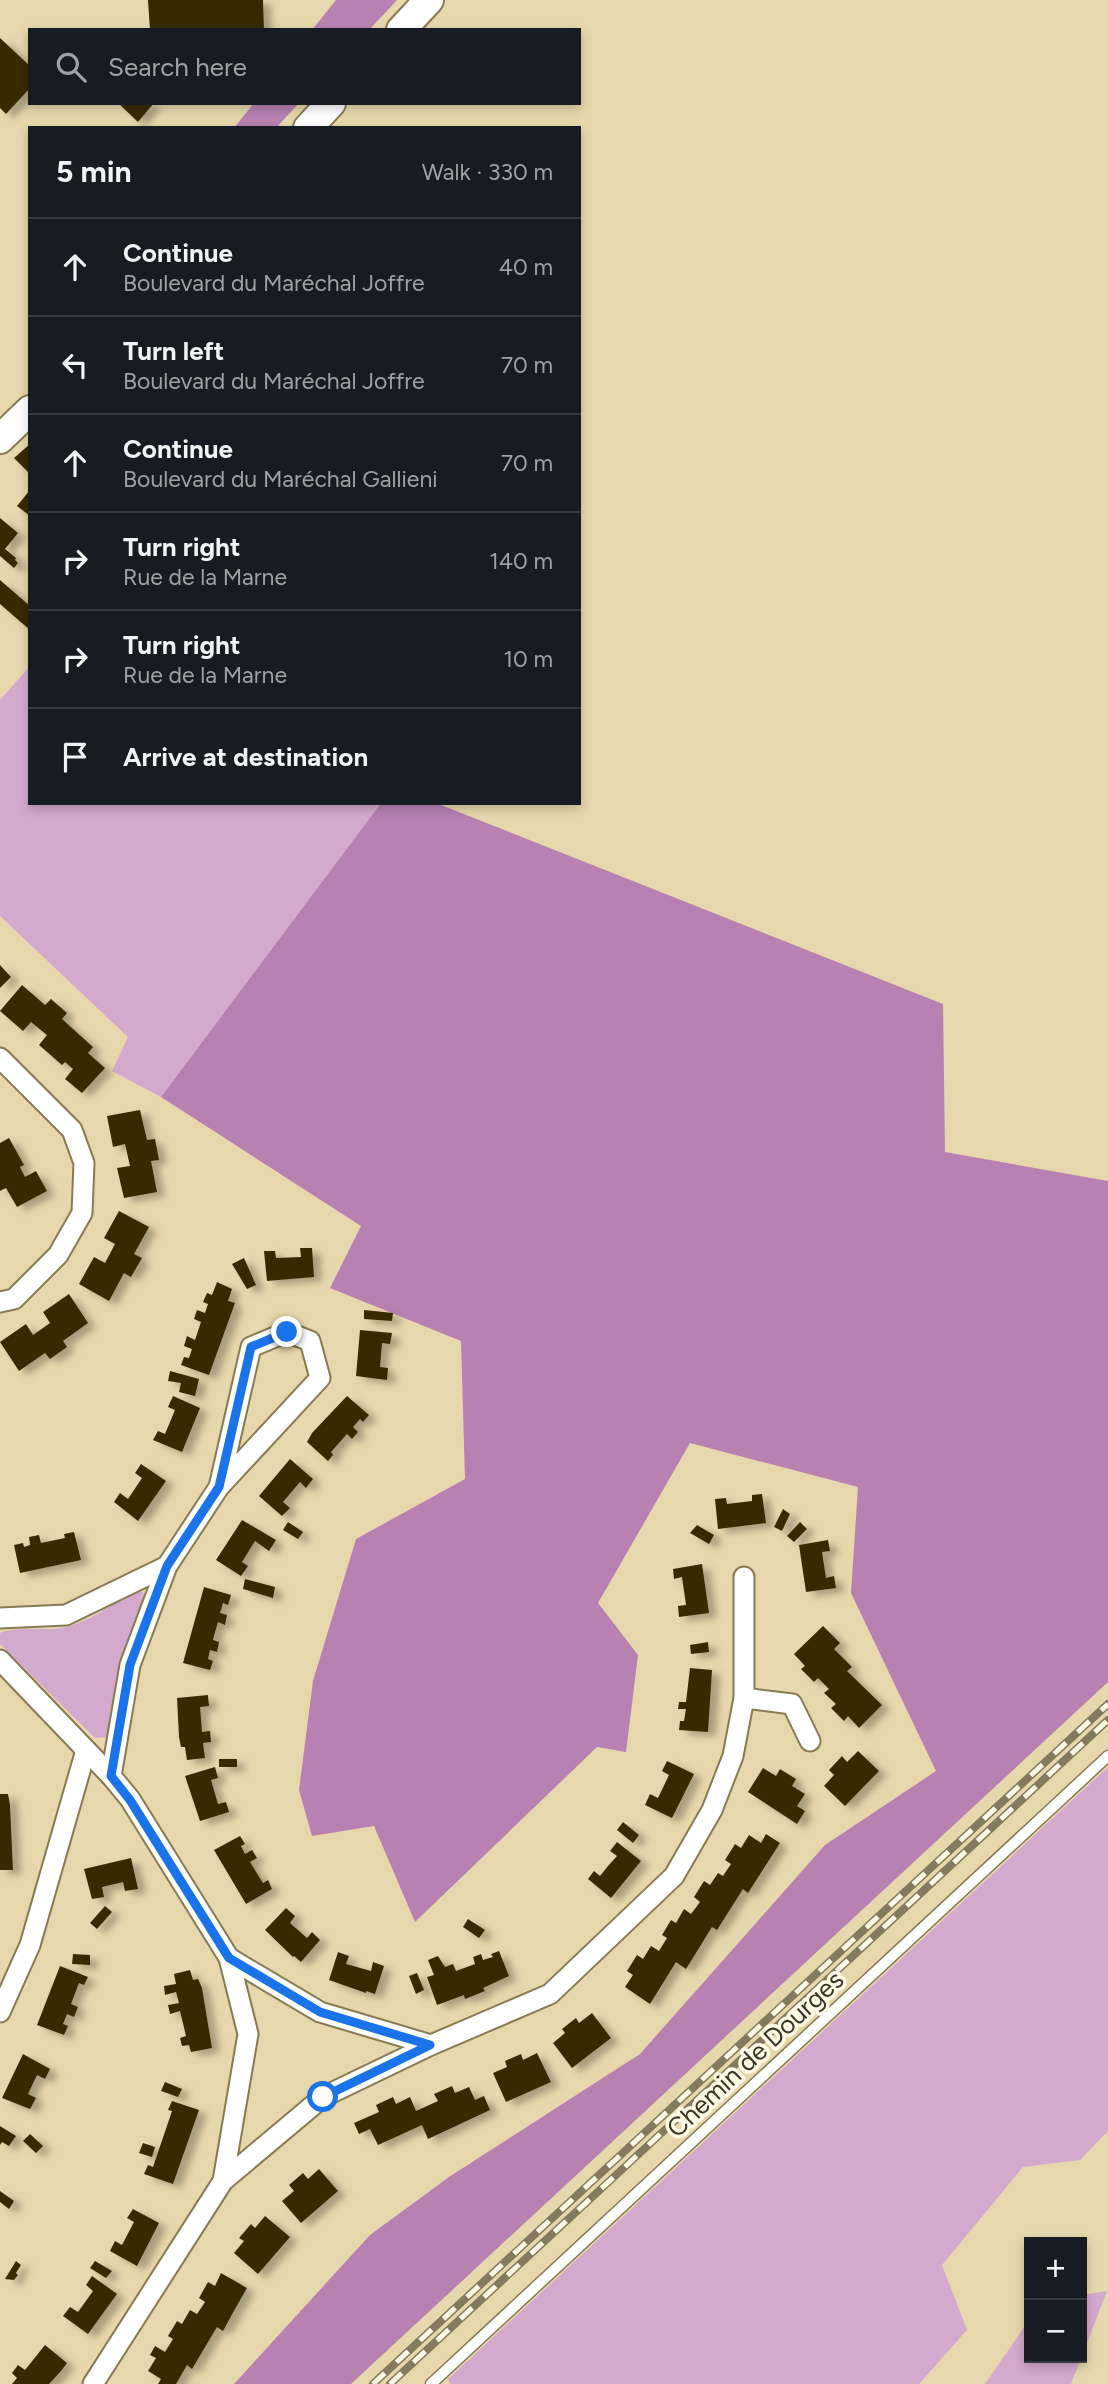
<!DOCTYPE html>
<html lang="en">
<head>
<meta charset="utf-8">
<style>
	body { margin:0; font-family:Figtree,sans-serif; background:#20242c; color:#f1f3f6 }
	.controls { position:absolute; right:21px; bottom:21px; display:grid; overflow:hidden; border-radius:0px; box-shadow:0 4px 10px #0003 }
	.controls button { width:63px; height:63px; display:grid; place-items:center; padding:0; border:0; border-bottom:2px solid #363941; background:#171b24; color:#f1f3f6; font:35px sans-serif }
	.stop { position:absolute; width:21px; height:21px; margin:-16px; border:5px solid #1a73e8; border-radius:50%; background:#fff }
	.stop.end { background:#1a73e8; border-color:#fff; box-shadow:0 2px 7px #0008 }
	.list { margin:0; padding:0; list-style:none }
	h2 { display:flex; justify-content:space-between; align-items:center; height:91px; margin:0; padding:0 28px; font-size:30px }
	h2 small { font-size:23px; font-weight:400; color:#9ea1a6 }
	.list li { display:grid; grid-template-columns:46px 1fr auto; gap:21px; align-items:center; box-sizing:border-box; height:98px; padding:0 28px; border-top:2px solid #363941 }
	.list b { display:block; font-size:26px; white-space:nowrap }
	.list p { margin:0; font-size:23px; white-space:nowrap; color:#9ea1a6 }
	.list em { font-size:23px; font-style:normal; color:#9ea1a6 }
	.icon { flex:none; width:38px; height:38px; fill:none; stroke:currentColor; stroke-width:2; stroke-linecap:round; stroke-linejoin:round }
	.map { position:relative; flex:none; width:1108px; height:2384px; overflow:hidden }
	.search { position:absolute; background:#171b24; box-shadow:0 4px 10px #0003; left:28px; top:28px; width:553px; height:77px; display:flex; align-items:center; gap:18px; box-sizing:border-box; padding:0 24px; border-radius:0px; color:#9ea1a6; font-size:26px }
	.panel { position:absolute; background:#171b24; box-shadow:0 4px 10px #0003; left:28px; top:126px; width:553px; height:679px; border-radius:0px }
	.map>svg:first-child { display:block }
	.green { fill:#d4a9ce }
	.forest { fill:#b781b1 }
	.building { fill:#382c05; filter:url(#shadow) }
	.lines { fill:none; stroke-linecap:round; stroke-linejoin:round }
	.service-casing { stroke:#887a52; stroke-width:13 }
	.minor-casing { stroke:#887a52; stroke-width:23 }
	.secondary-casing { stroke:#887a52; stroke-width:32 }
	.service { stroke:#fff; stroke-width:10 }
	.minor { stroke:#fff; stroke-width:19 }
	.secondary { stroke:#fff; stroke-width:28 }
	.rail-casing { stroke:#847a5d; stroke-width:8 }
	.rail { stroke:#fff9e7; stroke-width:5; stroke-dasharray:16; stroke-linecap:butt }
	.route { stroke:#1a73e8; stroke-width:9 }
	.labels { text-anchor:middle; stroke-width:7; stroke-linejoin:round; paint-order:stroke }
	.street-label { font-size:26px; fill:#3c3624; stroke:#fff9e7 }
</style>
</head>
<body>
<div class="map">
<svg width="1108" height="2384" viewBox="0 0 1108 2384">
	<defs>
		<filter id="shadow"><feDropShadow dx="8" dy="4.5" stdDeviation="3.5" flood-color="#0004"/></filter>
	</defs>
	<rect width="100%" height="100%" fill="#e7d7ac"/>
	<g class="green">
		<polygon points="30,666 30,803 381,803 161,1097 112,1071 128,1037 0,916 0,700"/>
		<path d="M134,1590L143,1592L145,1601L111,1737L95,1738L0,1644V1633C14,1626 43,1631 61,1628C88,1623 112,1605 134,1590Z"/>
		<polygon points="1108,1767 1108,2131 1080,2160 1023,2167 942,2265 967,2330 919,2384 450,2384 448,2379"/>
		<polygon points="1107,2291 1082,2356 1082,2295"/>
		<polygon points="1029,2320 1029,2358 1081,2358 1071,2384 985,2384"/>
	</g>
	<g class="forest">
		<polygon points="336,0 397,0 369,30 312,30"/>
		<polygon points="254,103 299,103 276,128 234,128"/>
		<polygon points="381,803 436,803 943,1004 945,1152 1108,1181 1108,1682 351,2384 234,2384 370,2235 449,2177 640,2054 825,1845 936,1771 851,1593 858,1487 690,1443 598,1603 638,1655 626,1752 597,1747 415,1922 374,1826 312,1836 299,1790 313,1681 356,1539 465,1479 461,1341 330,1288 361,1226 161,1097"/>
	</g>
	<g class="building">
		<polygon points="148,0 263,0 264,30 150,30"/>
		<polygon points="0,38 30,66 30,88 6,114 0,108"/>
		<polygon points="118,103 154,103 138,122"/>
		<polygon points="30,444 30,471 28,472 14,458"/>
		<polygon points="30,490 30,516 17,506"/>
		<polygon points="0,518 18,533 5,549 16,558 15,560 18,563 14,568 0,556"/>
		<polygon points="0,580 30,606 30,630 0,604"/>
		<polygon points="0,965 11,977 0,988"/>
		<polygon points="22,985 45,1005 51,999 67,1013 62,1019 93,1047 88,1053 105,1068 82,1093 65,1079 73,1069 65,1062 62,1065 39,1045 47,1035 31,1022 23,1031 0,1011"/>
		<polygon points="140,1110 147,1140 155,1139 159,1160 151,1161 157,1192 124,1198 117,1168 130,1166 125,1144 113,1147 107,1116"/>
		<polygon points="9,1138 24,1165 20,1167 25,1177 36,1171 47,1191 17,1207 6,1188 0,1191 0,1143"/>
		<polygon points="119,1211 149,1227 134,1254 142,1258 131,1277 124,1273 109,1301 79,1284 94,1257 105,1263 115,1244 104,1238"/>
		<polygon points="300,1248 312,1248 314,1277 267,1281 264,1251 275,1251 276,1258 301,1257"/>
		<polygon points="244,1258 256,1285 247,1289 232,1264"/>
		<polygon points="217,1282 232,1289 228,1301 235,1303 209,1375 181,1365 184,1357 189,1358 192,1349 184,1346 187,1336 195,1340 201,1322 194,1319 197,1310 205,1313 208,1304 203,1302 207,1293 212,1295"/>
		<polygon points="69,1294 88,1323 63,1341 67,1347 50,1359 45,1353 19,1371 0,1342 26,1324 33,1335 50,1323 43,1312"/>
		<polygon points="364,1310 393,1313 392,1321 364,1319"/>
		<polygon points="360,1330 392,1333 390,1344 382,1343 380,1367 388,1368 387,1380 356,1376"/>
		<polygon points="170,1371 199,1379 195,1396 179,1392 181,1383 168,1381"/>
		<polygon points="173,1396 200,1408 182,1452 153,1440 158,1431 165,1434 175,1410 168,1407"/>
		<polygon points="347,1396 369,1415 363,1422 360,1419 353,1427 358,1432 352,1439 347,1434 331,1452 333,1455 328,1461 307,1442 312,1433"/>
		<polygon points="290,1459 313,1479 306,1488 300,1482 283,1502 290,1508 282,1516 259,1496"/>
		<polygon points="141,1464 166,1481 138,1521 114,1502 120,1493 128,1499 142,1478 135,1473"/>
		<polygon points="762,1494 766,1523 718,1529 715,1499 726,1498 727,1504 752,1501 752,1495"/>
		<polygon points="783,1509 790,1514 782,1531 774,1527"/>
		<polygon points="242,1520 276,1540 269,1551 255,1541 242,1562 248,1566 241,1576 216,1560"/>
		<polygon points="288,1522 303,1532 298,1539 283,1530"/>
		<polygon points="800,1522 807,1529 794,1542 787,1536"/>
		<polygon points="697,1525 714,1535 709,1544 690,1533"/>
		<polygon points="74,1532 81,1560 20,1573 14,1545 23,1543 24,1547 30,1545 29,1537 39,1535 41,1543 65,1538 64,1534"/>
		<polygon points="828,1540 830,1551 822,1552 826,1578 834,1576 836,1588 806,1592 799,1545"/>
		<polygon points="702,1564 709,1613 679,1617 678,1606 686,1605 682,1577 674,1579 673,1569"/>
		<polygon points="245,1579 275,1587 273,1598 243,1589"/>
		<polygon points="204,1587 231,1595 228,1605 223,1603 220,1613 227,1615 225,1625 218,1622 215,1632 213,1640 219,1642 217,1652 210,1650 208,1659 213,1661 210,1670 183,1663"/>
		<polygon points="823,1626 840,1643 834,1649 852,1667 847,1671 882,1705 859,1728 848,1716 844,1721 831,1708 836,1704 824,1693 829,1689 818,1678 814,1682 801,1669 805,1666 794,1654"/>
		<polygon points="708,1642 709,1652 691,1654 690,1645"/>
		<polygon points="690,1668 712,1670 708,1732 679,1730 680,1721 684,1721 686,1709 678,1709 679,1702 686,1702"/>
		<polygon points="208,1695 209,1706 200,1707 202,1732 210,1731 211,1742 203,1743 205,1758 187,1760 185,1747 181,1747 179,1737 177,1698"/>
		<polygon points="858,1751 879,1771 845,1806 824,1786 834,1775 829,1770 842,1756 847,1762"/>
		<rect x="219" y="1759" width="18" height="8"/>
		<polygon points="667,1761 694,1774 672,1818 645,1805 650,1794 658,1798 669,1775 662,1771"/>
		<polygon points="215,1767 218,1778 211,1780 218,1804 226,1802 229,1812 200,1821 185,1776"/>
		<polygon points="763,1768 776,1776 780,1769 796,1779 792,1786 805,1794 797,1806 805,1811 797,1824 748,1792"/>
		<polygon points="0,1794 8,1794 10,1805 13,1870 0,1870"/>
		<polygon points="623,1822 639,1835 633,1843 617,1830"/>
		<polygon points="766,1834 780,1843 748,1893 743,1889 717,1930 712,1927 686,1969 676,1962 650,2004 625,1987 633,1975 627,1971 637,1955 643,1959 651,1946 659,1951 667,1938 662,1935 671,1920 676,1923 684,1909 691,1914 700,1902 694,1897 704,1881 710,1885 718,1873 723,1876 731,1864 725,1860 735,1844 741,1848 749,1835 761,1843"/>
		<polygon points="240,1836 245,1844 241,1846 245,1854 252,1850 257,1858 250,1862 263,1883 268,1880 272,1889 246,1904 214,1850"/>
		<polygon points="617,1842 641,1861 611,1898 588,1879 594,1871 600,1876 608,1866 617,1856 610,1851"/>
		<polygon points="131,1858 138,1889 125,1891 123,1882 102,1887 104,1897 92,1899 84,1869"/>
		<polygon points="105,1906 112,1912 97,1929 90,1923"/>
		<polygon points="286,1908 295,1916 290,1923 307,1938 312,1932 320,1940 301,1962 294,1956 293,1957 265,1930"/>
		<polygon points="468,1919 485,1930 479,1938 463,1927"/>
		<polygon points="499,1951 509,1976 483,1988 485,1991 465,1999 464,1995 437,2005 427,1977 434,1975 428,1960 438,1956 445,1967 453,1964 456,1971 475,1964 473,1957 481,1954 483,1960 493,1957 491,1954"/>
		<polygon points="338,1952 349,1956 346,1964 371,1971 373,1962 384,1966 375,1994 366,1991 366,1993 329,1980"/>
		<polygon points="73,1954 90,1955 90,1965 72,1964"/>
		<polygon points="60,1966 88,1977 84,1985 79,1983 71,2004 78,2007 74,2017 67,2014 63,2024 68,2026 64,2035 37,2025"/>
		<polygon points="190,1970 193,1980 198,1979 202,1988 212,2048 191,2052 189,2045 182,2046 180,2038 186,2036 180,2011 170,2014 168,2005 179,2003 176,1992 165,1995 164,1986 176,1984 174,1974"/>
		<polygon points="417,1973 424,1990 416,1994 409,1976"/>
		<polygon points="592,2013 611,2038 572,2068 553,2043 565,2033 562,2029 576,2018 579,2023"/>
		<polygon points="537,2053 551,2082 506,2102 493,2073 507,2067 505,2061 521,2054 523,2060"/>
		<polygon points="23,2054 50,2069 45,2079 37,2075 28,2094 36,2098 30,2109 2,2098"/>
		<polygon points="165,2082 182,2089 178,2097 161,2091"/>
		<polygon points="452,2086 455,2093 469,2087 475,2100 484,2096 490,2110 428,2139 422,2125 378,2145 370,2129 359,2134 354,2123 379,2112 376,2105 393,2097 396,2104 410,2097 416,2111 438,2101 434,2094"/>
		<polygon points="172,2101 199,2110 173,2184 144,2174 148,2165 153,2167 172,2111 168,2110"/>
		<polygon points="0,2126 16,2136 9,2146 2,2142 0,2145"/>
		<polygon points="30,2134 43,2146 36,2153 23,2141"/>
		<polygon points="143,2143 155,2147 152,2157 139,2153"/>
		<polygon points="319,2169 338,2191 301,2223 282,2201 294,2191 289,2185 303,2173 308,2179"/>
		<polygon points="0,2191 14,2201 9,2209 0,2202"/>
		<polygon points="133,2209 159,2223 137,2266 110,2251 115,2241 122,2245 134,2222 127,2218"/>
		<polygon points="265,2216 290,2237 258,2274 234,2253 244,2241 239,2238 251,2224 255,2228"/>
		<polygon points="16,2261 21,2265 16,2273 18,2275 14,2280 5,2279"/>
		<polygon points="95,2261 112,2271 106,2278 90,2268"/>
		<polygon points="221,2273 247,2288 235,2309 223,2331 217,2327 192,2369 187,2365 176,2384 158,2384 161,2379 148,2371 156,2358 150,2355 155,2346 165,2352 173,2339 168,2336 177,2321 182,2324 190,2310 197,2314 205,2302 199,2298 208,2282 215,2286"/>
		<polygon points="92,2276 117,2294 88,2334 63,2316 70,2307 78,2312 93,2291 86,2285"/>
		<polygon points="45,2345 67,2363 61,2371 49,2384 12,2384 17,2378 12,2373 18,2365 25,2370"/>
	</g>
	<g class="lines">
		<g class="service-casing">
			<polyline id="service" points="431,2384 1108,1756"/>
		</g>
		<g class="minor-casing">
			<g id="minor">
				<polyline points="0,1058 72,1130 84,1163 82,1213 58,1255 14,1299 0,1302"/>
				<polyline points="0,1618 66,1615 167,1566"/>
				<polyline points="0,1660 111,1776 130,1799 229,1958 248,2034 223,2181"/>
				<polyline points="744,1698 792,1704 810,1741"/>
				<polyline points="111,1776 130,1665 167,1566 219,1487 320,1378 310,1341 287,1332 251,1347 219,1487"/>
				<polyline points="229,1958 320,2012 431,2045 550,1994 674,1876 712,1810 733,1756 744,1698 744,1577"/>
				<polyline points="0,2012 30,1945 86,1750"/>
				<polyline points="93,2384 223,2181 323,2097 431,2045"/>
			</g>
		</g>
		<g class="secondary-casing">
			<g id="secondary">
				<polyline points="401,30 429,0"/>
				<polyline points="308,128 331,103"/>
				<polyline points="0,439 30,410"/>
			</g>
		</g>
		<use href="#service" class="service"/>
		<use href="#minor" class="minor"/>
		<use href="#secondary" class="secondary"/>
		<g class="rail-casing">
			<g id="rail">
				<polyline points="373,2384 1108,1704"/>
				<polyline points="390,2384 1108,1720"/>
			</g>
		</g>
		<use href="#rail" class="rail"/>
	</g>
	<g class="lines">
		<polyline class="route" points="287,1332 251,1347 219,1487 167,1566 130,1665 111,1776 130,1800 229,1958 320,2012 430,2045 323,2097"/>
	</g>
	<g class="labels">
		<g class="street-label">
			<text transform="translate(755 2054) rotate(-43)" y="9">Chemin de Dourges</text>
		</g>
	</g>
</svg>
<div class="controls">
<button>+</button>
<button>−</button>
</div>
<div class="stop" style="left:323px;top:2097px"></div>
<div class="stop end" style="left:287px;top:1332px"></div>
<div class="search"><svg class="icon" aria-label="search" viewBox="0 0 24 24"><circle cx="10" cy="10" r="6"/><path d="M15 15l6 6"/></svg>Search here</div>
<section class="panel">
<h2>5 min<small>Walk · 330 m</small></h2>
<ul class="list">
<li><svg class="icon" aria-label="ahead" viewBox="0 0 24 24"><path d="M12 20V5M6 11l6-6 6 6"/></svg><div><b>Continue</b><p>Boulevard du Maréchal Joffre</p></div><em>40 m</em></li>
<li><svg class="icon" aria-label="left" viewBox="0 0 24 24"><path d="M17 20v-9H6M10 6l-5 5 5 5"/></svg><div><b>Turn left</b><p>Boulevard du Maréchal Joffre</p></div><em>70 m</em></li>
<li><svg class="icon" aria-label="ahead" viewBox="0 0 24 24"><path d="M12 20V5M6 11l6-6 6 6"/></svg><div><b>Continue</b><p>Boulevard du Maréchal Gallieni</p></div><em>70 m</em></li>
<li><svg class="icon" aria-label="right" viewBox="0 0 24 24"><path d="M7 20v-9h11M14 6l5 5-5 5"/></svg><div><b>Turn right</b><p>Rue de la Marne</p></div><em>140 m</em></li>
<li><svg class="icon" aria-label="right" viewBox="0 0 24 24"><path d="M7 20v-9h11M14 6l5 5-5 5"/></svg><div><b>Turn right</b><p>Rue de la Marne</p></div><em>10 m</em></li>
<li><svg class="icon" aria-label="arrive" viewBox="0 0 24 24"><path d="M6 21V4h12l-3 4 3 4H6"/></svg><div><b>Arrive at destination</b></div></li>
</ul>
</section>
</div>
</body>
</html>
